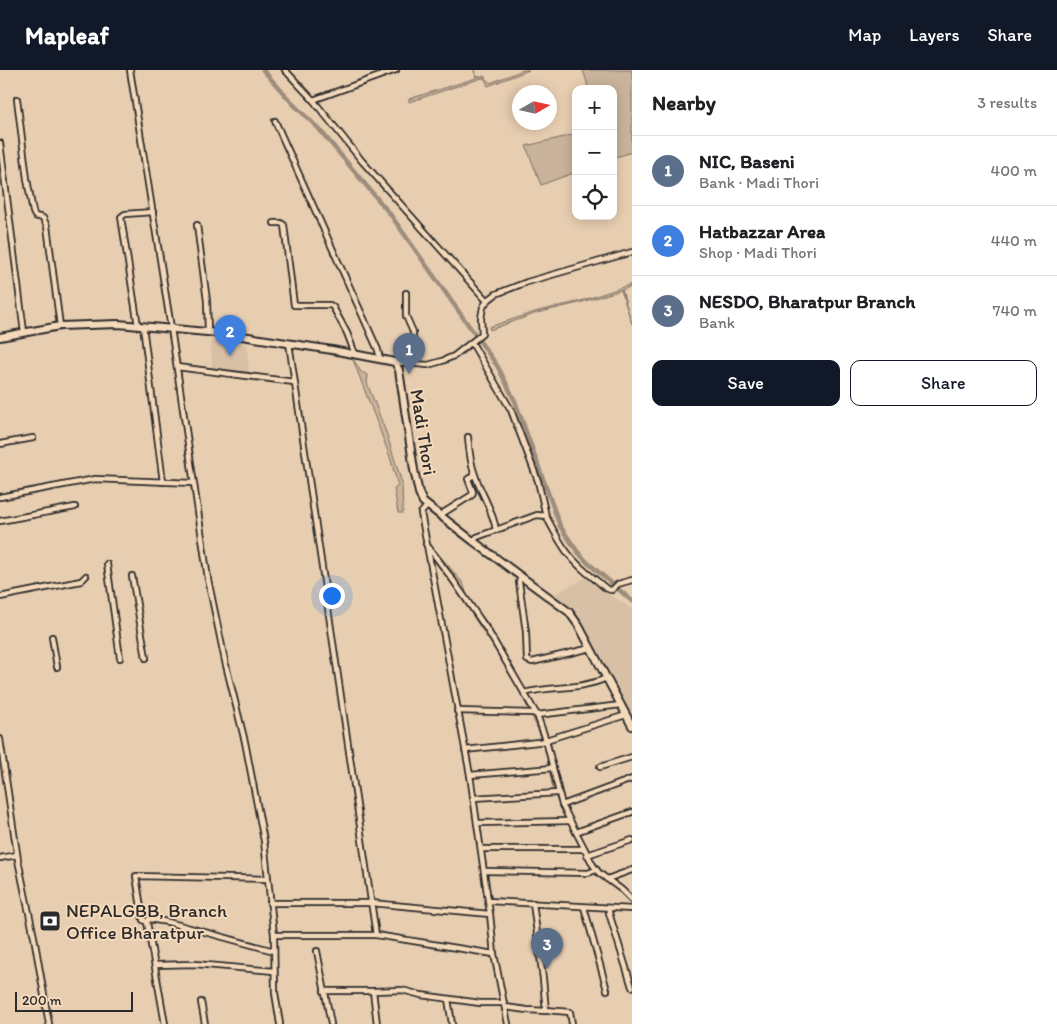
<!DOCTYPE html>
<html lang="en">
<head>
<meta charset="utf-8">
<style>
	body { margin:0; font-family:Itim,sans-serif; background:#f6f6f6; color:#202124 }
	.controls { position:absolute; right:15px; top:15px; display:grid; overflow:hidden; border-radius:10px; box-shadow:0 2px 12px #0003 }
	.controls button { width:45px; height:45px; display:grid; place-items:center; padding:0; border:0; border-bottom:1px solid #e0e0e0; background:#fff; color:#202124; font:25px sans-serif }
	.compass { position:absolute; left:512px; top:15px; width:45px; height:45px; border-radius:50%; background:#fff; box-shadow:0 2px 12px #0003; rotate:81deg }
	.scale { position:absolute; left:15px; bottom:12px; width:118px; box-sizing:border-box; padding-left:5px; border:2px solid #2b2b2b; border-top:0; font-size:14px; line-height:18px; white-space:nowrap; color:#2b2b2b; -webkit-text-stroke:4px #f4d9ba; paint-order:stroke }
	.you { position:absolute; left:331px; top:525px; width:18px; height:18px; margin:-12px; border:4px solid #fff; border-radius:50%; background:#1a73e8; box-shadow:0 0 0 8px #1a73e833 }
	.badge { display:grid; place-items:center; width:32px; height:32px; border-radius:50%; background:#111827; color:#fff; font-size:16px; font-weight:700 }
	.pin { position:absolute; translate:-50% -41px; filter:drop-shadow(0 1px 2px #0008) }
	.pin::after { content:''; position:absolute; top:26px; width:18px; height:15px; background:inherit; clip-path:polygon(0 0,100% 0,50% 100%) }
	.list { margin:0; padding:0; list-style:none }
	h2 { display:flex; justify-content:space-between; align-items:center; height:65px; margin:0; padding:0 20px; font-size:21px }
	h2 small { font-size:16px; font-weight:400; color:#757577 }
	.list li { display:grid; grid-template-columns:32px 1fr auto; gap:15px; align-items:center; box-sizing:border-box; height:70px; padding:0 20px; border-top:1px solid #e0e0e0 }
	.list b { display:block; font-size:19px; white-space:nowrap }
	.list p { margin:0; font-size:16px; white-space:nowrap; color:#757577 }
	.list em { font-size:16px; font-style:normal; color:#757577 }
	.actions { display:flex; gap:10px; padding:15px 20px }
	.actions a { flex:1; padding:11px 0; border:1px solid #111827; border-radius:10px; text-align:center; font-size:18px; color:#111827 }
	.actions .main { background:#111827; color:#fff }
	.icon { flex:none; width:28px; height:28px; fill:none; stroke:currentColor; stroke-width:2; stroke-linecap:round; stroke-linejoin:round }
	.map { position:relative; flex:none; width:632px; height:954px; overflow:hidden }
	header { display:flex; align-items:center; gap:30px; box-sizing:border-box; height:70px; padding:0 25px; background:#111827; color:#fff }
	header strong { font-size:24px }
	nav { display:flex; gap:28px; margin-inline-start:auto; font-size:18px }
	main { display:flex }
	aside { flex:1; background:#fff }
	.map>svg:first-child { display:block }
	.built { fill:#d8c0a6 }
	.green { fill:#c9b39b; stroke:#7a6f63 }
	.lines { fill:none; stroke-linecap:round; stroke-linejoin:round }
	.canal { stroke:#9d8d7c; stroke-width:4.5 }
	.street-casing { stroke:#2b2b2b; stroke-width:8 }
	.secondary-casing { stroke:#2b2b2b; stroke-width:10 }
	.street { stroke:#f4d9ba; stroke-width:4.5 }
	.secondary { stroke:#f4d9ba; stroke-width:6 }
	.labels { text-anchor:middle; stroke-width:4; stroke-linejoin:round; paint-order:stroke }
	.street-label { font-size:19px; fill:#2b2b2b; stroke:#f4d9ba }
	.poi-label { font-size:19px; fill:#2b2b2b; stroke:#f4d9ba; text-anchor:start }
</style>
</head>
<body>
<header>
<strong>Mapleaf</strong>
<nav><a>Map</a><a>Layers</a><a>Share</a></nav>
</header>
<main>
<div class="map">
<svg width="632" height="954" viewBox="0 0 632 954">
	<rect width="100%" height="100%" fill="#e8ceb1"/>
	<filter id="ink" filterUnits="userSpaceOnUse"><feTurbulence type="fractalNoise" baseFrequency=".02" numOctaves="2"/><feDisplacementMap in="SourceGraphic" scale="10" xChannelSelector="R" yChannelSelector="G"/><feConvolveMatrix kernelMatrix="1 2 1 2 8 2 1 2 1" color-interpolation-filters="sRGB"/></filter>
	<g filter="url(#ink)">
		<g class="built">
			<polygon points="211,272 247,275 249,303 212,298"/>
			<polygon points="585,508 632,539 632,647 577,546 570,539 551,526"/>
		</g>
		<g class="green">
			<polygon points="474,0 477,7 484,6 490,13 523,0 529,0 488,16 485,9 482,8 409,32 409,29 476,8"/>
			<polygon points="583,0 632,0 632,82 613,88 613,19 579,19 588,16"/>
			<polygon points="576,64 576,102 541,115 526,76"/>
			<polygon points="632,214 632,216 622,220 632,254 621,220 579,233 537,243 490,260 489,257 538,241 581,231"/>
			<polygon points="352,287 361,302 368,305 367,313 386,362 402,413 403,443 398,443 394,419 398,416 390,387"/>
			<path d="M430,480L436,481L463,513L469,530L489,555L538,643L551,675L562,726L574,753L573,760C565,747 557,734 553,719C549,702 548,684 541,667C514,600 468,542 430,480Z"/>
		</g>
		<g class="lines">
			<polyline class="canal" points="263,0 294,35 319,59 390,144 498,297 515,331 560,456 577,481 587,492 632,531"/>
			<g class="street-casing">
				<g id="street">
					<polyline points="130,0 171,258 208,509 225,591 245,672 264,771 274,865 275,923 280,954"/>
					<polyline points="285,0 313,30 362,91 487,231"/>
					<polyline points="17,29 27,109 33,142 35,146 43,148 47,156 60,256"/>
					<polyline points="313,30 396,0"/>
					<polyline points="275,51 378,280 380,289"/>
					<polyline points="0,73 24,262"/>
					<polyline points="274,153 281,153 284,155 294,235 330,235 333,237 347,263 355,284"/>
					<polyline points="197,155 207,231 208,262"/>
					<polyline points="138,256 121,147 125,144 153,142"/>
					<polyline points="143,256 163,412"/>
					<polyline points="289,273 376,865"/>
					<polyline points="472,273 511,340 538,411 546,446"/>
					<polyline points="395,292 428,295 442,291 454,286 482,264 481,248 483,237 487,231 496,224 527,212 632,182"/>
					<polyline points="395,292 413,268 413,262 406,246 406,223"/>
					<polyline points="177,297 294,312"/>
					<path d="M468,367C469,380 470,392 475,405C481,424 493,440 496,460"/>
					<polyline points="0,374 33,368"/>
					<polyline points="0,427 95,409 193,413"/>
					<polyline points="427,436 421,443 470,705 490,844"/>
					<polyline points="440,445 472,425 473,422 468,409 474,405"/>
					<polyline points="0,451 75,437"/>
					<path d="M473,471L477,467L537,445L546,446C561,475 569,490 596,510C602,514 605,520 612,520L618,514L632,510"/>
					<polyline points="426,474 453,510 488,561 537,645 546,670 562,735 593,795 599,803 622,820 632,830"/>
					<polyline points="107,494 120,588"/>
					<polyline points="132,506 146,588"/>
					<polyline points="521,507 519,512 526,562 527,590 532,592 591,578"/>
					<polyline points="0,527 81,511 86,506"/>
					<polyline points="52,567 57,597"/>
					<path d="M524,623C554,615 577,621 607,608"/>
					<polyline points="457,641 533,643 537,645 621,635"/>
					<polyline points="0,669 18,790 34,867 49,954"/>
					<polyline points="546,670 626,645"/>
					<polyline points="465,680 547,671"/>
					<polyline points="600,697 632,687"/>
					<polyline points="470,705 553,698"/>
					<polyline points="473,728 558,723"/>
					<polyline points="562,735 632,709"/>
					<polyline points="477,753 569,751"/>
					<polyline points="576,762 632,742"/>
					<polyline points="481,779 584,779"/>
					<polyline points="587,785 632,770"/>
					<polyline points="0,788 17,785"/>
					<polyline points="484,801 588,803 596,800"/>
					<polyline points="607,809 632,800"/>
					<polyline points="488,831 632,839"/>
					<polyline points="270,833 371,833 490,844 494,884 508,954"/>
					<polyline points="584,837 607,920"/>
					<polyline points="609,838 609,843 632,917"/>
					<polyline points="147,852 143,850 136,806 268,809"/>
					<polyline points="274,865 376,865 494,884"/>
					<polyline points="317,881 331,954"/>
					<polyline points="155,895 195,894 274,901"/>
					<polyline points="324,921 373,921"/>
					<polyline points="448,929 452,954"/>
					<polyline points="201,932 205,954"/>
					<polyline points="505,937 527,940 546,941 543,909 533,833"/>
					<polyline points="546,940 570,942 572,954"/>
					<polyline points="165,954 147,852 149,849 168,852 274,881"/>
					<polyline points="377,954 373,921 402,920 421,925 480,933 504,933"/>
				</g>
			</g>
			<g class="secondary-casing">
				<polyline id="secondary" points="0,267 60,256 118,254 229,264 332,280 395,292 399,300 414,400 419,423 423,432 473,471 569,542 579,556 632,656"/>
			</g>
			<use href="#street" class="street"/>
			<use href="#secondary" class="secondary"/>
		</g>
	</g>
	<defs>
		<g id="bank-square" transform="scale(1.125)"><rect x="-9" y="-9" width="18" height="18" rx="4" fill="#2b2b2b" stroke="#f4d9ba"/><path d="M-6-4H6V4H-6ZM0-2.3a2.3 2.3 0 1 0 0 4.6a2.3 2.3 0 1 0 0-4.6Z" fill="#fff"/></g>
	</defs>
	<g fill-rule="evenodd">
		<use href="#bank-square" x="50" y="851"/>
	</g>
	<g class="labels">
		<g class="street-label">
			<text transform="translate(424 362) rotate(81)" y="7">Madi Thori</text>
		</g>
		<g class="poi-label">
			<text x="66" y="847">NEPALGBB, Branch<tspan x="66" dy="22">Office Bharatpur</tspan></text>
		</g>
	</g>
</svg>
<div class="controls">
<button>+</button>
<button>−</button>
<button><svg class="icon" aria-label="locate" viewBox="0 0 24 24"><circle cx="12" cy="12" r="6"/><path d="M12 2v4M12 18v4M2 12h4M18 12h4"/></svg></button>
</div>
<svg class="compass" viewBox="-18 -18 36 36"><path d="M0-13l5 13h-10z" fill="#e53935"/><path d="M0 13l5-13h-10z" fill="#757577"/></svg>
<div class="scale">200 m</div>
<div class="you"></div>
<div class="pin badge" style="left:409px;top:304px;background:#5c6f8a">1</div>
<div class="pin badge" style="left:230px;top:286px;background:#3f7fe0">2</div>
<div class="pin badge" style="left:547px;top:899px;background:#5c6f8a">3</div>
</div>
<aside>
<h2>Nearby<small>3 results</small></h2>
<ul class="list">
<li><span class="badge" style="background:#5c6f8a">1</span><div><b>NIC, Baseni</b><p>Bank · Madi Thori</p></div><em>400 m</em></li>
<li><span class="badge" style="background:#3f7fe0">2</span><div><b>Hatbazzar Area</b><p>Shop · Madi Thori</p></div><em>440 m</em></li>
<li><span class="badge" style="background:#5c6f8a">3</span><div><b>NESDO, Bharatpur Branch</b><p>Bank</p></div><em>740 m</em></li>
</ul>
<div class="actions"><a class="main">Save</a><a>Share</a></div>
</aside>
</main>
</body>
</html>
